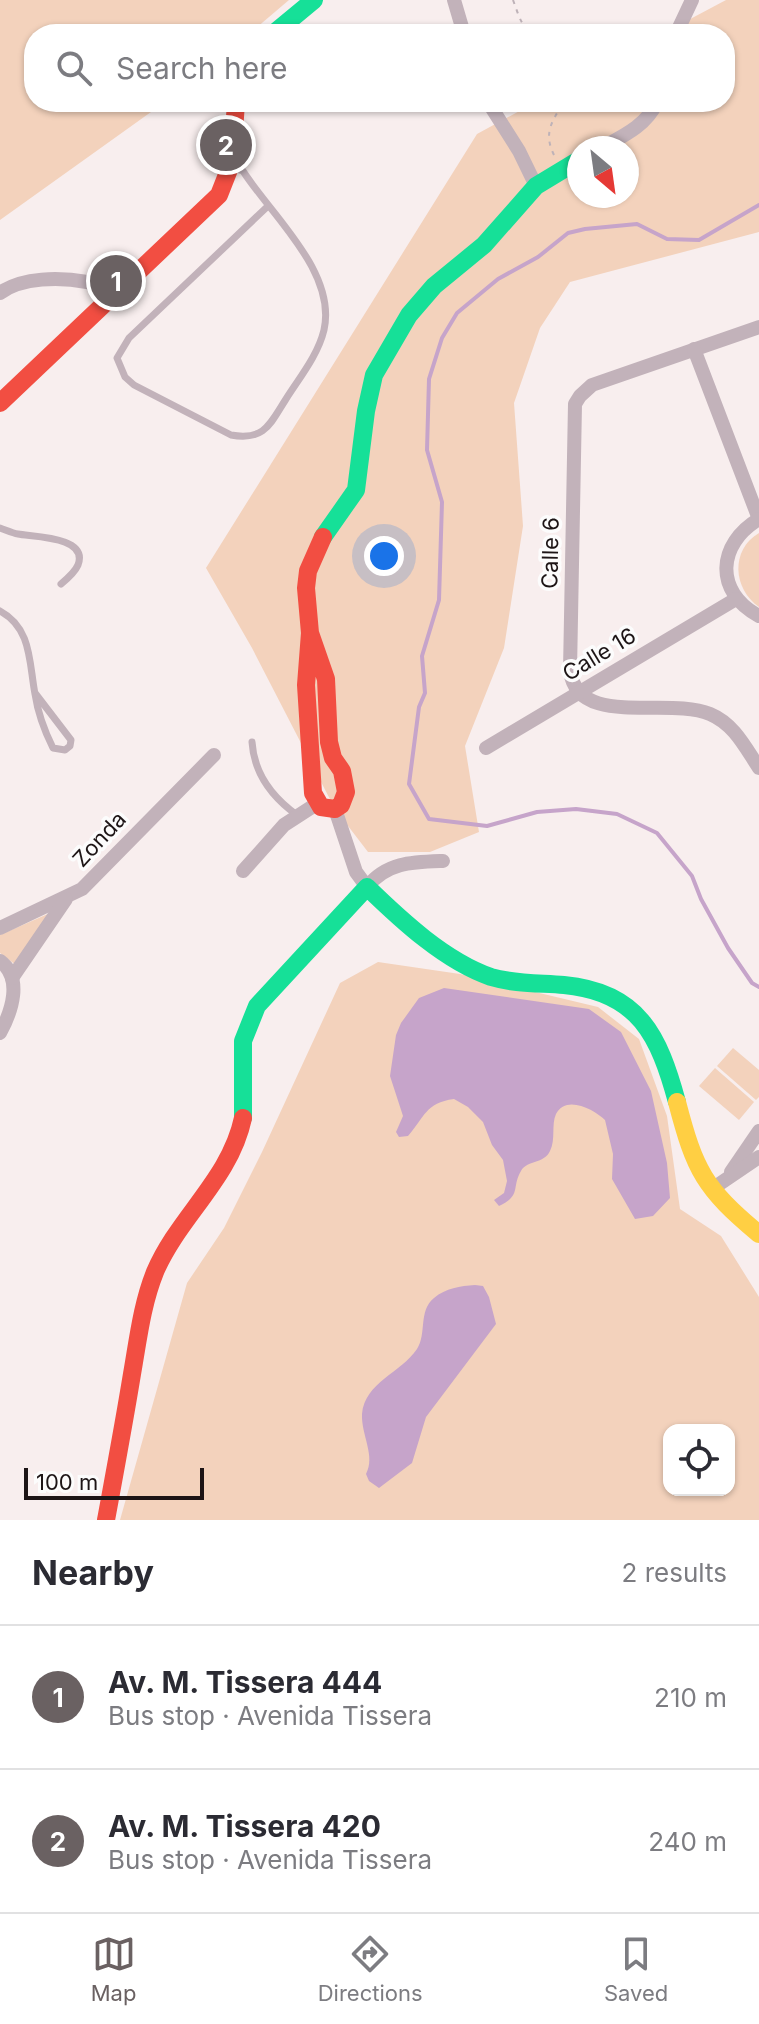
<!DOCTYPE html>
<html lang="en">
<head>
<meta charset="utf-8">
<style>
	body { margin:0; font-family:Inter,sans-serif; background:#f7f7f7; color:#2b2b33 }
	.controls { position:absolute; right:24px; bottom:24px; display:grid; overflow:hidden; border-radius:16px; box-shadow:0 2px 6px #0004 }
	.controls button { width:72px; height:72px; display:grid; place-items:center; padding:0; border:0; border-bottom:2px solid #e1e1e2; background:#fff; color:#2b2b33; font:40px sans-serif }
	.compass { position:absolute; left:567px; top:136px; width:72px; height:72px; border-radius:50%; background:#fff; box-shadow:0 2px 6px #0004; rotate:151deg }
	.scale { position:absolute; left:24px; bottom:20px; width:180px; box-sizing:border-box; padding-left:8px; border:4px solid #1d1516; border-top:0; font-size:22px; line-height:28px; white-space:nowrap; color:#1d1516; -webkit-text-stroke:6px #fcfcfc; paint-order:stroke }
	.you { position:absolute; left:384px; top:556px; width:28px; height:28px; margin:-20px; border:6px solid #fff; border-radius:50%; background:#1a73e8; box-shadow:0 0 0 12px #1a73e833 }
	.badge { display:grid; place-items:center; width:52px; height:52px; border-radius:50%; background:#6a6162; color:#fff; font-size:26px; font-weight:700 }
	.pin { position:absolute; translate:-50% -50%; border:4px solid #fff; box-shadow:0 2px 8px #0006 }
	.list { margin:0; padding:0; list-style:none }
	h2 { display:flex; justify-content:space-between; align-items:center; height:104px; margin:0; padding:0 32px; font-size:34px }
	h2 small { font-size:26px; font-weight:400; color:#7c7c81 }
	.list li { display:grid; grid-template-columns:52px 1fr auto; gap:24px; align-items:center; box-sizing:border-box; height:144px; padding:0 32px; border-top:2px solid #e1e1e2 }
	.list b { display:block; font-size:30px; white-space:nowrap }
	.list p { margin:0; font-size:26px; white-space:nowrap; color:#7c7c81 }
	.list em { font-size:26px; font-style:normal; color:#7c7c81 }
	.icon { flex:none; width:44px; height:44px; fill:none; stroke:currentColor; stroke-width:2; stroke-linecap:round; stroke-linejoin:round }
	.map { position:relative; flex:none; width:759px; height:1520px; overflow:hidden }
	.search { position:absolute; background:#fff; box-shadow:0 2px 6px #0004; left:24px; right:24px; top:24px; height:88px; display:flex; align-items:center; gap:20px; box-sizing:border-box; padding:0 28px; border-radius:32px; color:#7c7c81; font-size:30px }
	.sheet { height:392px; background:#fff }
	nav { display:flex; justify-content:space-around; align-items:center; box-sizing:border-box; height:112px; border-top:2px solid #e1e1e2; background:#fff; font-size:22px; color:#7c7c81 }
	nav a { display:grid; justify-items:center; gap:4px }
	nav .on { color:#6a6162 }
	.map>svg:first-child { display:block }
	.green { fill:#f3d2bc; fill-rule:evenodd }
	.water { fill:#c6a4ca }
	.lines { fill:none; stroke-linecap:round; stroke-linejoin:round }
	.stream { stroke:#c6a4ca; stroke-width:4 }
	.path { stroke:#beb2b8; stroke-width:2; stroke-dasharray:4 6; stroke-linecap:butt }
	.lane { stroke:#c2b2ba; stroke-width:7 }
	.street { stroke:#c2b2ba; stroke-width:14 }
	.fast { stroke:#16e098; stroke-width:18 }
	.slow { stroke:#ffcf43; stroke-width:18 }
	.jam { stroke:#f24e42; stroke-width:18 }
	.labels { text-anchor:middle; stroke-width:7; stroke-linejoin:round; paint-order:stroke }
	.street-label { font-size:22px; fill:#1d1516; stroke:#fcfcfc }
</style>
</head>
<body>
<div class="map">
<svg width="759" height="1520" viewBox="0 0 759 1520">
	<rect width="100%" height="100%" fill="#f8eeee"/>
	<g class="green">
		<polygon points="0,0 289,0 249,34 34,34 34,102 165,102 0,220"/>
		<path d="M726,0H759V232L570,282L540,328L514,403L523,526L504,648L465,746L479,832L430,852H368L335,809L252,648L206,568L477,134L536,102H725V34H662ZM579,148H627V196H579Z"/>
		<path d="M759,533V607C733,589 730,550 759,533Z"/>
		<polygon points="50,913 16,965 0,953 0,935"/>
		<path d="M378,962L460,974L598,1007L639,1039L667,1116L680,1209L721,1236L759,1297V1520H120L187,1283L224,1228L262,1152L340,983ZM669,1430H729V1490H669Z"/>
		<polygon points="733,1048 759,1070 759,1097 756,1100 717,1066"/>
		<polygon points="715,1068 754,1102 739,1120 699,1086"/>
	</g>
	<g class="water">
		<path d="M444,988L589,1009L621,1032L651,1091L667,1163L670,1198L653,1216L635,1219L612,1179L613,1154L605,1120C595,1110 566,1094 556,1114C551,1125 556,1139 550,1151C544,1164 527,1160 521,1171C511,1188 522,1195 499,1206L494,1200L504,1193L507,1181L503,1160L492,1145L483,1122L468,1107L454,1099C425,1103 425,1117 408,1136L399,1137L396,1132L403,1116L390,1076L396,1035L401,1023L419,998Z"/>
		<path d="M475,1285L483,1286L489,1297L496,1324L426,1417L412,1463L379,1488L369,1481L366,1474C376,1456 361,1435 362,1414C365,1382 401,1373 417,1349C427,1334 418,1311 434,1298C446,1288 460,1286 475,1285Z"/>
	</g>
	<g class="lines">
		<polyline class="stream" points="759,205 699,240 667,239 637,224 585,229 568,233 538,257 498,279 457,313 442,338 429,379 427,450 442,502 439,600 422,656 425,693 419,707 409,784 429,819 487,826 537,812 576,809 617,814 657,833 692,876 701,899 728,948 752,983 759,987"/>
		<g class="path">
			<path d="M513,0C523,27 522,33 553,34"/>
			<path d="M554,155C543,133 552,121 564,102"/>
		</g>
		<g class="lane">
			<path d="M233,168L243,171C271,215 337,272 324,330C318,355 300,377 286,399C270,424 265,441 231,435L134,385L125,377L117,358L129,338L268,206"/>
			<path d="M0,528C6,530 12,533 18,534C32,537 89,536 78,565C75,572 67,579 61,584"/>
			<path d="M0,611C32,628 29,663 35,694C38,714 44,730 53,748L65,750L70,746L71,740L35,693"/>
			<path d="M252,742C254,773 272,797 297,815"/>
		</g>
		<g class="street">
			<polyline points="454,0 464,34"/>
			<polyline points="676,34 692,0"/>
			<polyline points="488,102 519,151 536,186"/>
			<path d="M601,148C623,136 646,126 657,102"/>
			<path d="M0,293C22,277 60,277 87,282C98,284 106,291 114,298"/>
			<path d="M759,327L592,385L580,396L575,404L570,671C578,729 668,696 710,714C734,724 745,747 759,768"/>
			<polyline points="694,349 759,519"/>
			<path d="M759,519C717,544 714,592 759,616"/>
			<polyline points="486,748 736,599"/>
			<path d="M335,809L356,872L367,887C387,862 413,862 443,861"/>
			<polyline points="243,871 284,825 318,803"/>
			<polyline points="0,928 82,889 214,755"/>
			<path d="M0,961C23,978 12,1011 0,1033"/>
			<polyline points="12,978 66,899"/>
			<polyline points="731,1172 759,1131"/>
			<polyline points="712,1189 759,1157"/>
		</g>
		<g class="fast">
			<polyline points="273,34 314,0"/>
			<polyline points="323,537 356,490 366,411 374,375 409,315 434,286 484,245 536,186 579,160"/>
			<path d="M243,1118V1041L257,1006L367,887C402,921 445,961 491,977C514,984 540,983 564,985C639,992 659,1036 677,1102"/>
		</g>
		<path class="slow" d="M677,1102C695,1171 704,1188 759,1234"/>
		<g class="jam">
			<polyline points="0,403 219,195 232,162 236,102"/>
			<polyline points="310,633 326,679 329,742 333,758 342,771 346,792 341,805 335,809 321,807 313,793 306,685 310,633 306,588 308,571 323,537"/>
			<path d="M106,1520C115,1471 124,1423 132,1374C138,1340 142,1304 155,1272C179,1216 230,1179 243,1118"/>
		</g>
	</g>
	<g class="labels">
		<g class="street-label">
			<text transform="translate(550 553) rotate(-89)" y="8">Calle 6</text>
			<text transform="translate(599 654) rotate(-31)" y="8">Calle 16</text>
			<text transform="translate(99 839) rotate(-47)" y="8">Zonda</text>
		</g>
	</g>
</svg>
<div class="controls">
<button><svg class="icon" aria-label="locate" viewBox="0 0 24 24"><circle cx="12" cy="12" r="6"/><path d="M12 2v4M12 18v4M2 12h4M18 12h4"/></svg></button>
</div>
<svg class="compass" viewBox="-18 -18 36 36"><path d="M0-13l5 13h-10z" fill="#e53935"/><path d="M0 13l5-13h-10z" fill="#7c7c81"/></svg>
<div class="scale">100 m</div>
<div class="you"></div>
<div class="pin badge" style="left:116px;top:281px">1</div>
<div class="pin badge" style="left:226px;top:145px">2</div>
<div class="search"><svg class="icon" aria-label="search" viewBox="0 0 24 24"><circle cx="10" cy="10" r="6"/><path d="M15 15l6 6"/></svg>Search here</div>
</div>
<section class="sheet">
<h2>Nearby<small>2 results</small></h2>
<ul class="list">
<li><span class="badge">1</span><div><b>Av. M. Tissera 444</b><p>Bus stop · Avenida Tissera</p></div><em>210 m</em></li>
<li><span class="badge">2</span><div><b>Av. M. Tissera 420</b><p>Bus stop · Avenida Tissera</p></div><em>240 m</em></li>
</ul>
</section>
<nav>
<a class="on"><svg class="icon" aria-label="map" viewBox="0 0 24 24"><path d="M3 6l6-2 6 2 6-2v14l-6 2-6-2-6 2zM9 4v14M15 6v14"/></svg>Map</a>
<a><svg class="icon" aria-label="directions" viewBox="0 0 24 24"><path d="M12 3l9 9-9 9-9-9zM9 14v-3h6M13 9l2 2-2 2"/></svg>Directions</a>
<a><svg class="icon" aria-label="saved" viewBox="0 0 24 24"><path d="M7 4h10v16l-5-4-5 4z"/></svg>Saved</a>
</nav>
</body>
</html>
